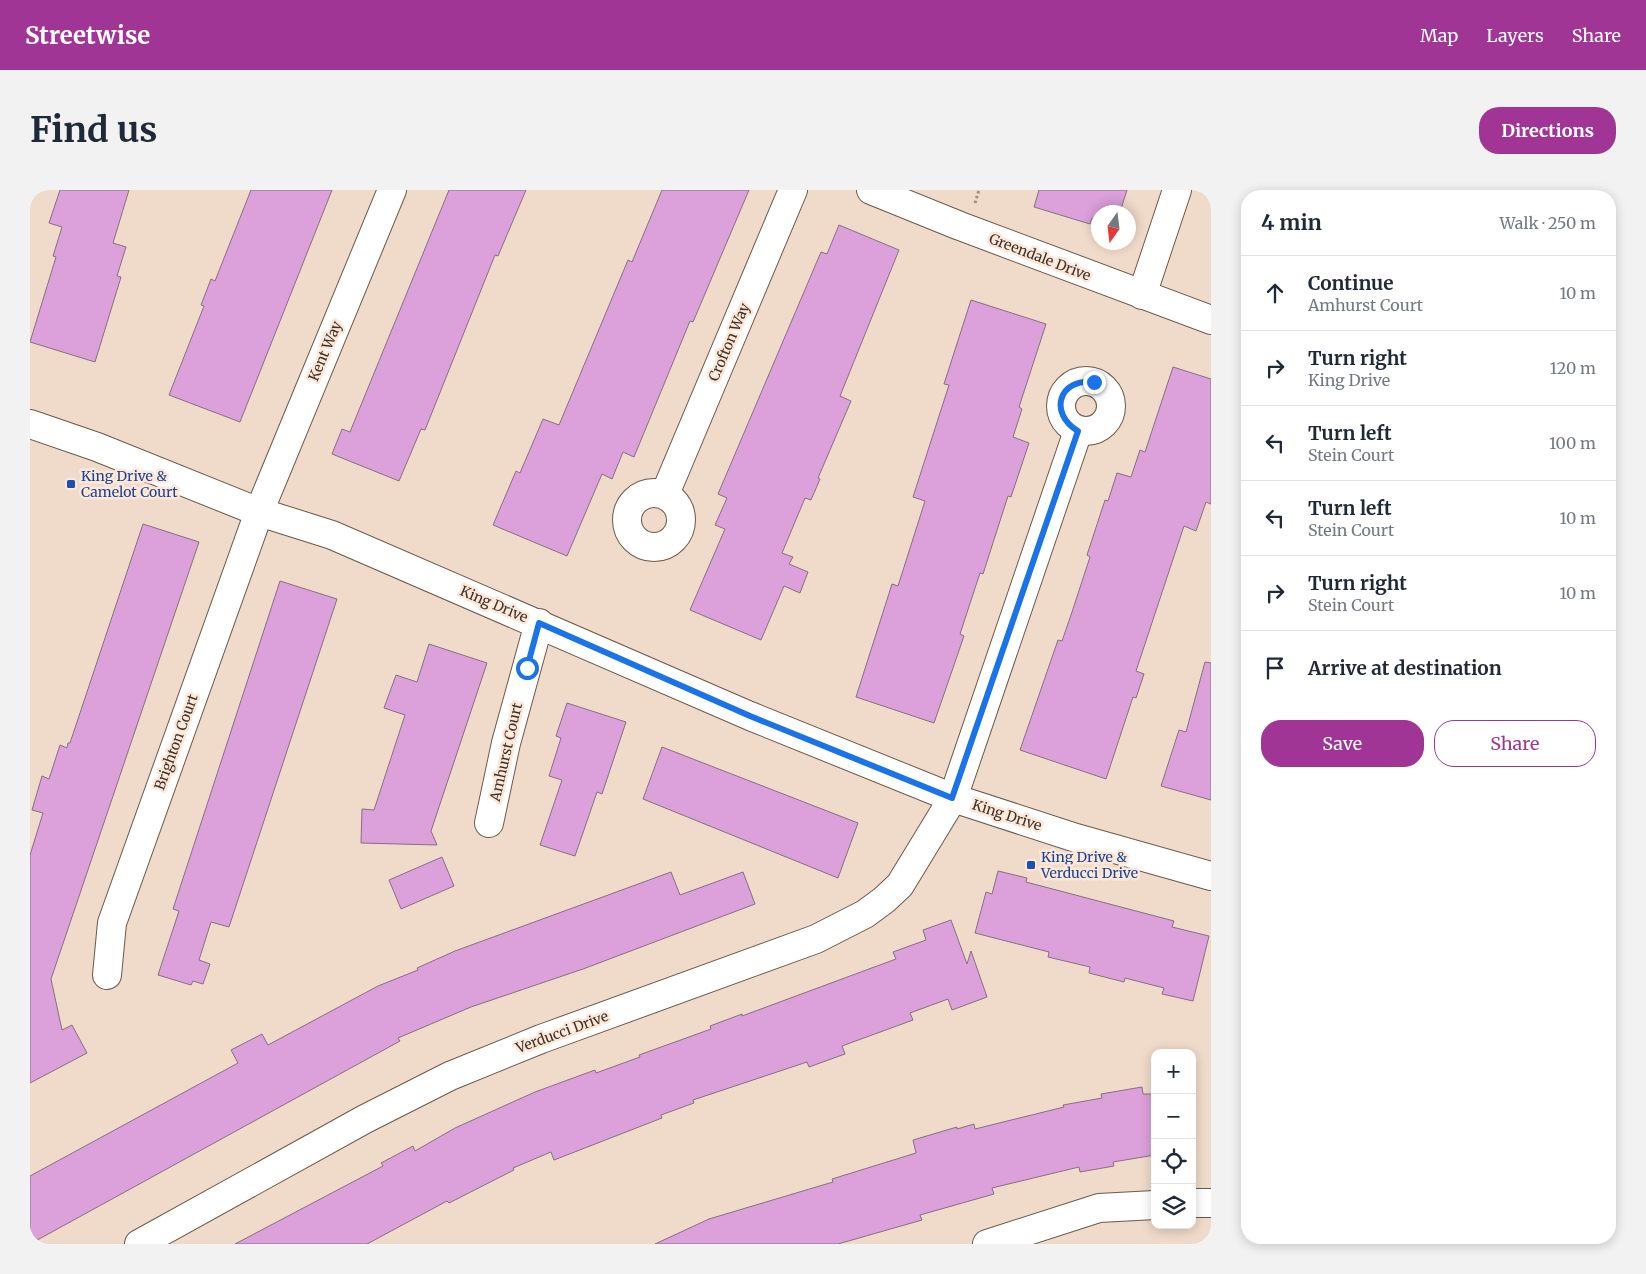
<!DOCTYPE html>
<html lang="en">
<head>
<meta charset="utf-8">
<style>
	body { margin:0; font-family:Merriweather,serif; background:#f2f2f3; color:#1f2937 }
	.controls { position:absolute; right:15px; bottom:15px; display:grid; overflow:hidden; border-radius:10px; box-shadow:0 2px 12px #0003 }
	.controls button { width:45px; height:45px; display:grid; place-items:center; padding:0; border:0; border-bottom:1px solid #e0e1e3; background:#fff; color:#1f2937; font:25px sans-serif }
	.compass { position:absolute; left:1061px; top:15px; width:45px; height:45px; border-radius:50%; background:#fff; box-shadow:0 2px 12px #0003; rotate:194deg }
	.stop { position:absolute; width:15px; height:15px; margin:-11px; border:4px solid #1a73e8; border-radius:50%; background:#fff }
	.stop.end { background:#1a73e8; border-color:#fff; box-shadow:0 1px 5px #0008 }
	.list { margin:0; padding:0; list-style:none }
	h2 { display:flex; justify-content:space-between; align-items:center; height:65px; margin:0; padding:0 20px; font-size:21px }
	h2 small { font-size:16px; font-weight:400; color:#747a83 }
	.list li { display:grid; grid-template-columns:32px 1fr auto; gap:15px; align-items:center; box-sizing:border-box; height:75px; padding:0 20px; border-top:1px solid #e0e1e3 }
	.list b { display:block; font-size:19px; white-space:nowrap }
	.list p { margin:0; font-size:16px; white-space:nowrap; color:#747a83 }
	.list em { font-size:16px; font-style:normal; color:#747a83 }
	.actions { display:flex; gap:10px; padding:15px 20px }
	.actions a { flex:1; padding:11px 0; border:1px solid #a03596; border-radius:20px; text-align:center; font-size:18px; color:#a03596 }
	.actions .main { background:#a03596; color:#fff }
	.icon { flex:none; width:28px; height:28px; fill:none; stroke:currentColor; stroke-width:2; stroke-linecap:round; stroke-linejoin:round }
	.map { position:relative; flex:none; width:1181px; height:1054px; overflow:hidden; border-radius:20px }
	header { display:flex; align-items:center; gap:30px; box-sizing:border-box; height:70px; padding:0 25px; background:#a03596; color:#fff }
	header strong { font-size:24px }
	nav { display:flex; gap:28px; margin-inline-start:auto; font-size:18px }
	.intro { display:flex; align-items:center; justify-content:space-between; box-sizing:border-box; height:120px; padding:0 30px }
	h1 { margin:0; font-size:35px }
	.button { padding:12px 22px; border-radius:20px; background:#a03596; color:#fff; font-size:18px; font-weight:700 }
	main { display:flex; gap:30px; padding:0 30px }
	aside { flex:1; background:#fff; border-radius:20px; box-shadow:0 2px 12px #0003 }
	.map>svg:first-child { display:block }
	.building { fill:#dca0db; stroke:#837182 }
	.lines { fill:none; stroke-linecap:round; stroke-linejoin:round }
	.street-casing { stroke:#6c594a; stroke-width:30 }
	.secondary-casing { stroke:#6c594a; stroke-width:30 }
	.path { stroke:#a09084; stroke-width:3; stroke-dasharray:2.5 2.5; stroke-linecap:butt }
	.street { stroke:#fff; stroke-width:28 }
	.secondary { stroke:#fff; stroke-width:28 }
	.route { stroke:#1a73e8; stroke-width:6 }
	.transit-dot { fill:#1a4fb4; stroke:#fee7d6; stroke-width:2 }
	.labels { text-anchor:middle; stroke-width:5; stroke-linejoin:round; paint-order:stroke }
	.street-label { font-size:14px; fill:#3a312b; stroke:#fee7d6 }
	.transit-label { font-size:14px; fill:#164399; stroke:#fee7d6; text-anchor:start }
</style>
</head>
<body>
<header>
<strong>Streetwise</strong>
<nav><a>Map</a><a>Layers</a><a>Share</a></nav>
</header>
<div class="intro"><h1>Find us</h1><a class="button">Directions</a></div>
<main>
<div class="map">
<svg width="1181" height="1054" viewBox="0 0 1181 1054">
	<rect width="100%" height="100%" fill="#f0dac9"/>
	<g class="building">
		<polygon points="30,0 99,0 83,53 96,57 87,86 91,87 65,172 0,152 26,67 23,66 32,37 19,33"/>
		<polygon points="221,0 302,0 210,232 139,205 174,116 171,115 181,89 185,91"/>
		<polygon points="419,0 496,0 468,66 465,65 395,240 391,239 369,291 302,264 312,239 320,242"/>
		<polygon points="632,0 719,0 663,132 660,131 604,267 593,262 582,289 572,284 537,366 463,335 486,281 490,283 513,229 529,235 598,70 602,72"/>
		<polygon points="1009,0 1097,0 1090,22 1068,22 1068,30 1062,28 1060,34 1004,17"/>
		<polygon points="809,35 869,60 810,206 821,211 788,288 790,289 781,310 775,308 752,363 763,367 759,374 778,382 770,403 754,396 731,450 660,420 695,339 685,335 697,308 688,304 791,62 797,64"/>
		<polygon points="941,110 1016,134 989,217 992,219 983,247 999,253 981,307 978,306 953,384 950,383 930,444 934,446 904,533 826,507 862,394 868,396 895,311 883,307 919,195 914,194"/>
		<polygon points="1143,177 1181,189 1181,314 1176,312 1166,341 1154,336 1106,481 1114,484 1106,508 1103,507 1076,589 990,560 1028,450 1032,451 1042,422 1060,367 1057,365 1075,310 1078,311 1087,283 1101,287 1110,260 1115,262"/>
		<polygon points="113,334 169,352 21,789 32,840 42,835 57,863 0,893 0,665 13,623 2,620 12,586 19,589 30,555 37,558 38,553 40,553"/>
		<polygon points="250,391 307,409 199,737 181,732 169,770 180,774 173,794 163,791 161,795 128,785 149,721 143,719"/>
		<polygon points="399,454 457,473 401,641 407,655 331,653 332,619 344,620 375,525 354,518 366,485 387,492"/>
		<polygon points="1175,472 1181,473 1181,610 1131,596 1149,540 1156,542"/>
		<polygon points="537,513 596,532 572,604 567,602 545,666 510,655 532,590 519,586 531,548 526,546"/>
		<polygon points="632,557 828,633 808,688 613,609"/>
		<polygon points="412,667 424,696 371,719 359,690"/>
		<polygon points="968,681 997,688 996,692 1144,731 1142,737 1179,746 1163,811 1132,804 1134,798 1095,788 1094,792 1059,783 1060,777 1018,767 1019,762 945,743 956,702 962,704"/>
		<polygon points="641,682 650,705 713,682 725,714 553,779 441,817 368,848 370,851 0,1054 0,986 208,873 201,860 232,844 238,855 348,796 388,780 387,778 425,761"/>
		<polygon points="921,730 937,774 941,761 957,807 922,820 918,809 880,823 883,830 812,856 815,864 779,877 777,872 663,910 664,913 631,925 632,928 524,970 521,962 483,978 484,980 419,1013 417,1011 337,1054 205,1054 353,976 351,973 383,956 385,961 425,938 505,902 565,880 566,883 610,867 609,865 681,839 680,836 712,824 712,826 866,769 863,762 896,750 893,740"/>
		<polygon points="1112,897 1113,904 1125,904 1125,965 1083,972 1084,976 1050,982 1049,977 962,998 964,1004 890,1025 892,1030 808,1054 625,1054 679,1029 803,992 802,989 886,963 883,950 927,937 927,939 944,934 945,939 1034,917 1033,915 1072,908 1071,904"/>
	</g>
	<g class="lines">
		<g class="street-casing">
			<g id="street">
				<polyline points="841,0 930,36 1181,130"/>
				<polyline points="1112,105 1147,0"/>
				<circle cx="1056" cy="216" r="25"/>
				<circle cx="624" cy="330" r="27"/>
				<polyline points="635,304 763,0"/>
				<polyline points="459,633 476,553 509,433"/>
				<polyline points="77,785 82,733 229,322 362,0"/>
				<polyline points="1162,1013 1181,1013"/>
				<polyline points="109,1054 335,929 420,886 511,849 786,749 835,724 854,710 870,695 923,608 1048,241"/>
				<polyline points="957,1054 1069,1018 1125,1015"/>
			</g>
		</g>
		<g class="secondary-casing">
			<polyline id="secondary" points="0,234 67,257 229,322 302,345 720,526 923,608 1046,648 1181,686"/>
		</g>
		<polyline class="path" points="945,13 949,0"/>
		<use href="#street" class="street"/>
		<use href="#secondary" class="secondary"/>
	</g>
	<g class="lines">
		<path class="route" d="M497,478L509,433L720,526L922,608L1048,241C1018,223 1029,188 1064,192"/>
	</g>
	<g class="transit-dot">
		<rect x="36" y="289" width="10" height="10" rx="2.5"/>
		<rect x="996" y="670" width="10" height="10" rx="2.5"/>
	</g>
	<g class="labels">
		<g class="street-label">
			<text transform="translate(1010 67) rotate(21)" y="5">Greendale Drive</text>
			<text transform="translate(699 152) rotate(-67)" y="5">Crofton Way</text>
			<text transform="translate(295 161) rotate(-67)" y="5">Kent Way</text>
			<text transform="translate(464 414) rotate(23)" y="5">King Drive</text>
			<text transform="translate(146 552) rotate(-70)" y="5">Brighton Court</text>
			<text transform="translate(476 562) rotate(-77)" y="5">Amhurst Court</text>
			<text transform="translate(977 625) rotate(18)" y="5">King Drive</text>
			<text transform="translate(532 842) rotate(-20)" y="5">Verducci Drive</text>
		</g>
		<g class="transit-label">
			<text x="51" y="291">King Drive &amp;<tspan x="51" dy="16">Camelot Court</tspan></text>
			<text x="1011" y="672">King Drive &amp;<tspan x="1011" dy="16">Verducci Drive</tspan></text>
		</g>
	</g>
</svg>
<div class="controls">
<button>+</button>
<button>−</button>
<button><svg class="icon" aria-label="locate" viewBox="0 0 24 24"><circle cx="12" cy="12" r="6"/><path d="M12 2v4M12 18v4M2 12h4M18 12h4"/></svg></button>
<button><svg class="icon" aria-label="layers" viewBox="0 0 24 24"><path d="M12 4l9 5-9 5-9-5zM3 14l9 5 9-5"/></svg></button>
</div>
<svg class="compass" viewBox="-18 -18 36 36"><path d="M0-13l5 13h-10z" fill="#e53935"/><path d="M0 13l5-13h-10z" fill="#747a83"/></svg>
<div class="stop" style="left:497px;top:478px"></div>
<div class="stop end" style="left:1064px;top:192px"></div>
</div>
<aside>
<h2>4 min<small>Walk · 250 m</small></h2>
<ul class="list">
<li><svg class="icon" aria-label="ahead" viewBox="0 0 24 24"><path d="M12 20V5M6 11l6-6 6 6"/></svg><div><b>Continue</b><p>Amhurst Court</p></div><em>10 m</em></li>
<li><svg class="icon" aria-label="right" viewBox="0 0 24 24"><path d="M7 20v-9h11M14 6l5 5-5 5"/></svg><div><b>Turn right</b><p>King Drive</p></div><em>120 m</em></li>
<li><svg class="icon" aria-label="left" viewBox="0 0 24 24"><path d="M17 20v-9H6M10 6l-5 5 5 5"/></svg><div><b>Turn left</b><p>Stein Court</p></div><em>100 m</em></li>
<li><svg class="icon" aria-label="left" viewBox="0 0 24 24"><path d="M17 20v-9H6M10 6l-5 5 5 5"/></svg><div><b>Turn left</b><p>Stein Court</p></div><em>10 m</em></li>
<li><svg class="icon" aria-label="right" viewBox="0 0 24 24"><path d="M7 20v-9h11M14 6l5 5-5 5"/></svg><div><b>Turn right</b><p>Stein Court</p></div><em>10 m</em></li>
<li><svg class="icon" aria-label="arrive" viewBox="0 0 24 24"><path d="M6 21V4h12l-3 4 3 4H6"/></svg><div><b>Arrive at destination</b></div></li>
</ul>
<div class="actions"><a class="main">Save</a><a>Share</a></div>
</aside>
</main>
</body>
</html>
